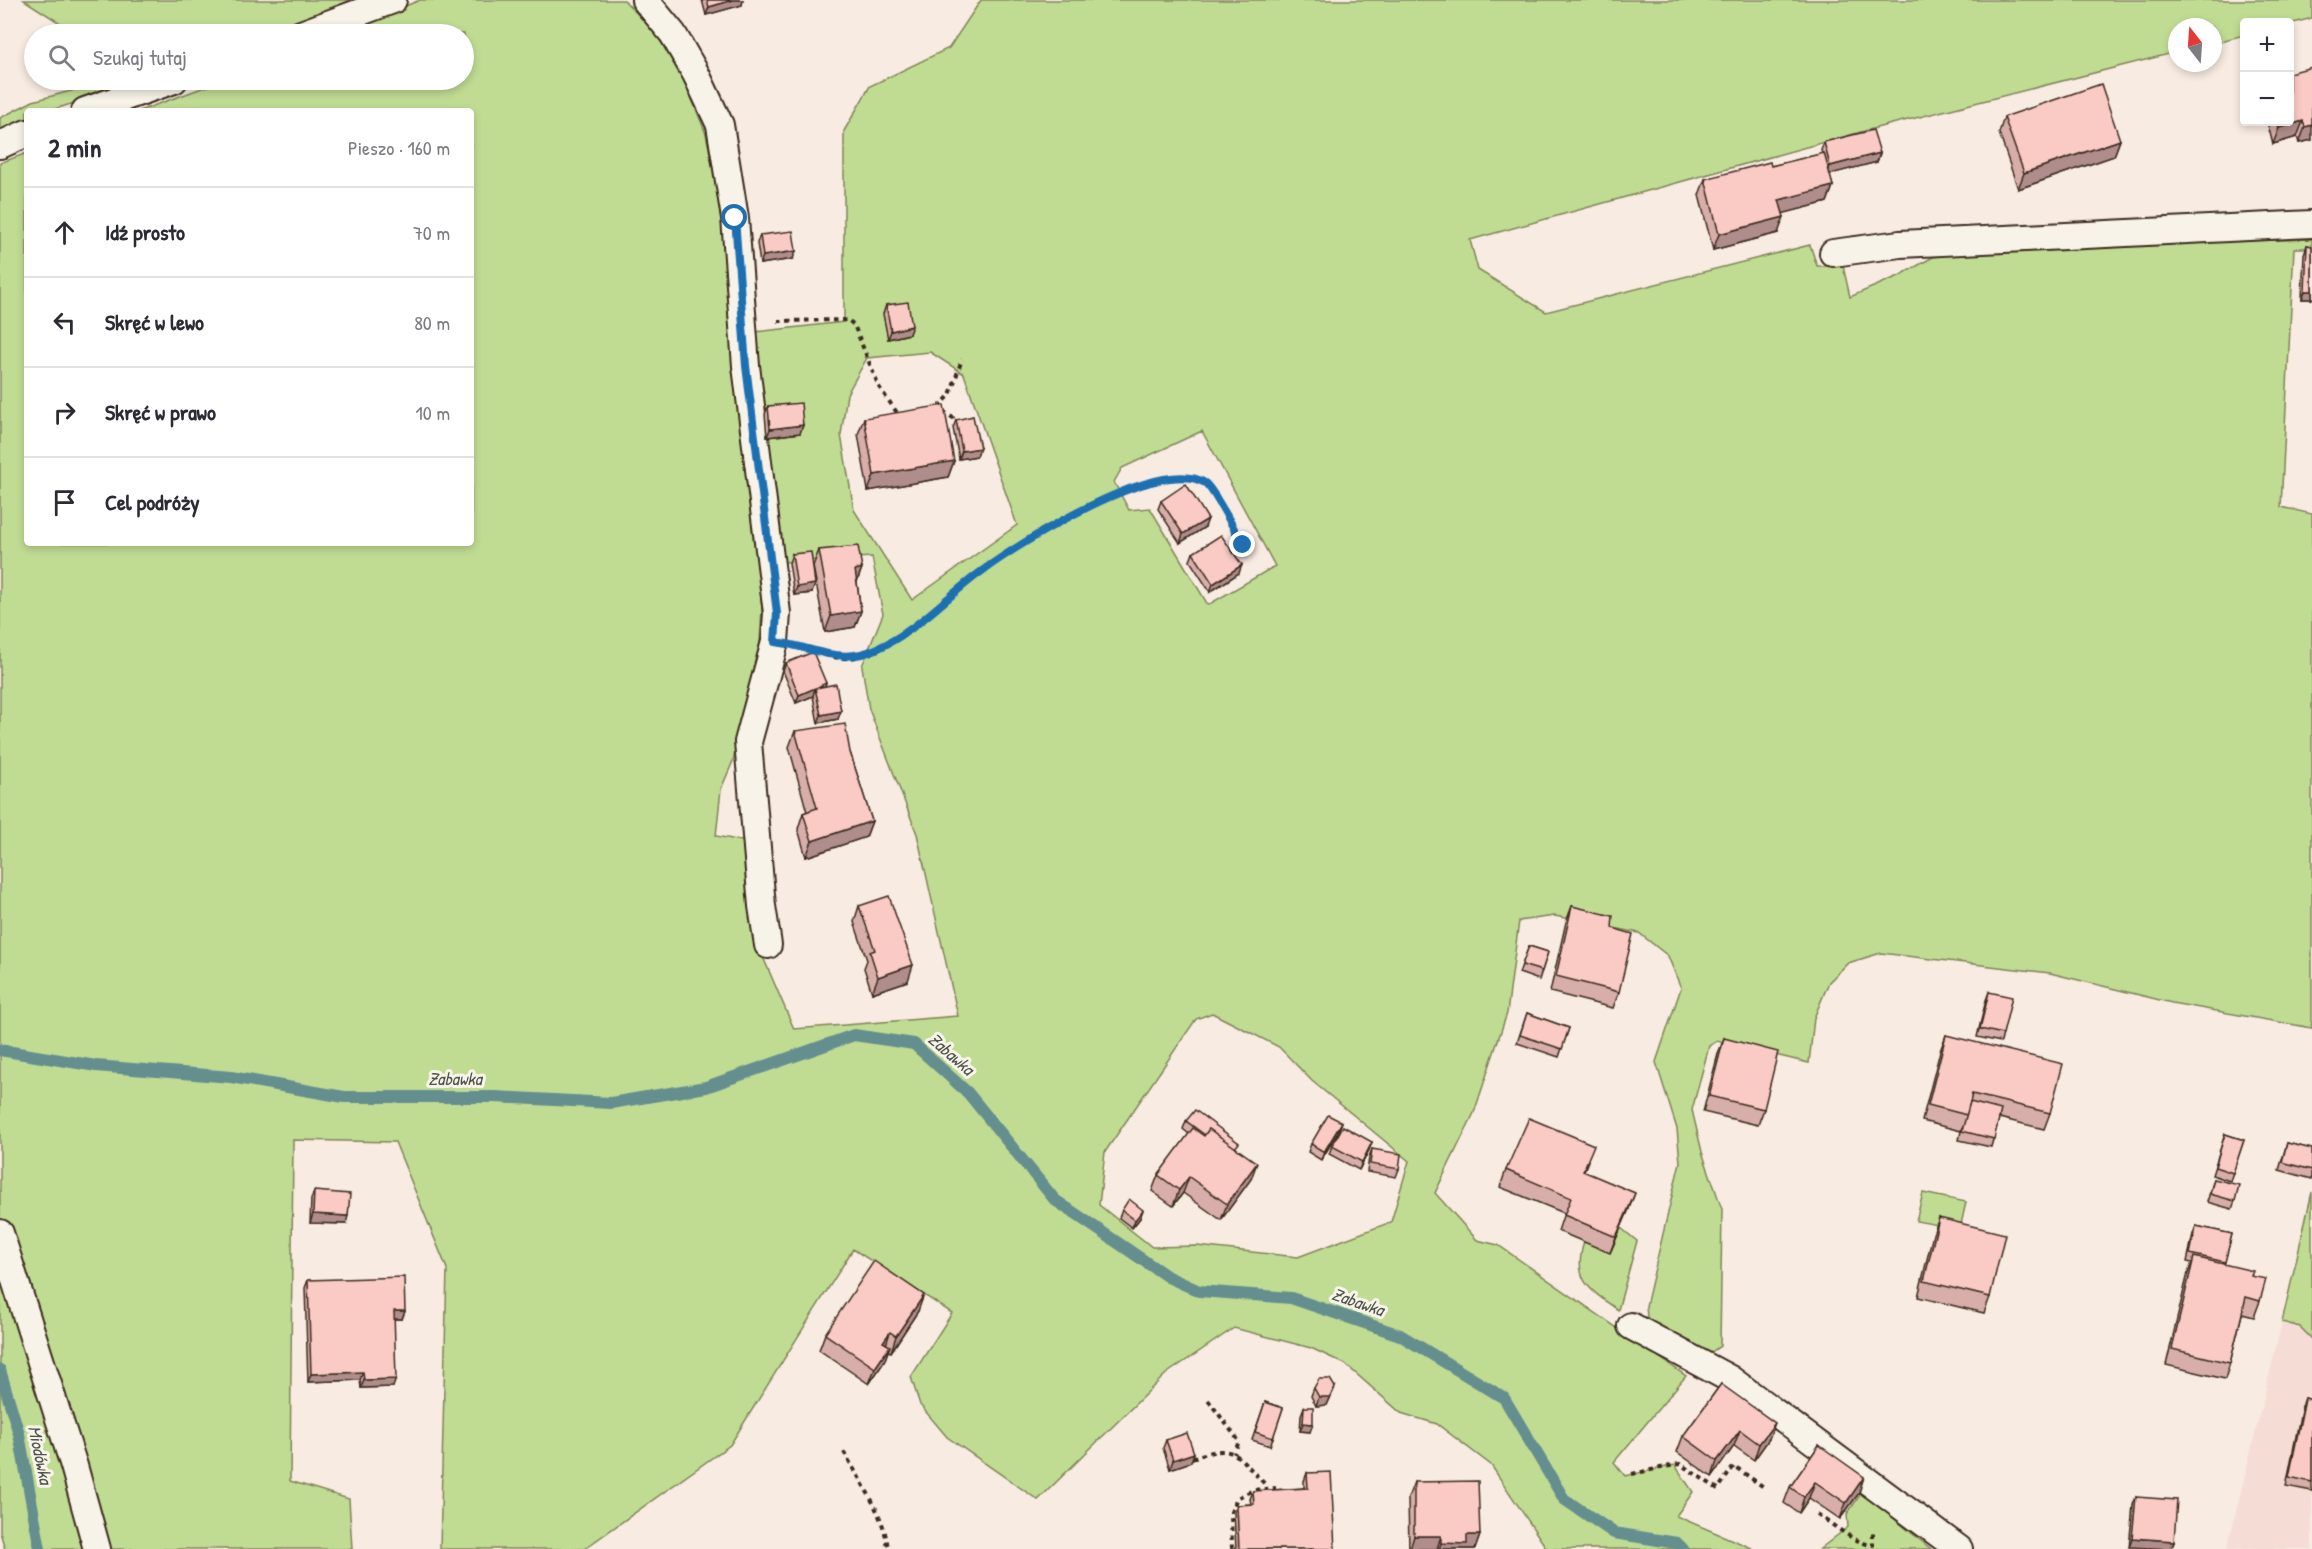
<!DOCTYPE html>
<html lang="pl">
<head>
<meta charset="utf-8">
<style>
	body { margin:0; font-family:"Patrick Hand",sans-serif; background:#f2f2f3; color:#2b2b33 }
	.controls { position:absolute; right:18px; top:18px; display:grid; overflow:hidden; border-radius:6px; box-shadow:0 3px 9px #0003 }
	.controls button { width:54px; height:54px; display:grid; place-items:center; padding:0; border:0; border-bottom:2px solid #e1e1e2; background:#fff; color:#2b2b33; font:30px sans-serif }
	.compass { position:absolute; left:2168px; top:18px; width:54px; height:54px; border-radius:50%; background:#fff; box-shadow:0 3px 9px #0003; rotate:343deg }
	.stop { position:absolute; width:18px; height:18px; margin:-14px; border:4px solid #1f6fb2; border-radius:50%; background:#fff }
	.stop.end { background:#1f6fb2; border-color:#fff; box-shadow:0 2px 6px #0008 }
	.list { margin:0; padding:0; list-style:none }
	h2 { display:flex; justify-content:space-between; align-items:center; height:78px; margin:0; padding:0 24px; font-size:26px }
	h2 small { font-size:20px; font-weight:400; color:#7c7c81 }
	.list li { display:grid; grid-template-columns:39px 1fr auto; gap:18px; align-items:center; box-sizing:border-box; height:90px; padding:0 24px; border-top:2px solid #e1e1e2 }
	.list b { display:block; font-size:22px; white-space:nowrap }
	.list em { font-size:20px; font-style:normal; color:#7c7c81 }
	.icon { flex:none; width:33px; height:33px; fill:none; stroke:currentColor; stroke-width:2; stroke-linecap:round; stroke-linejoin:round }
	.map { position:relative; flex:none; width:2312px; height:1549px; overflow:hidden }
	.search { position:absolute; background:#fff; box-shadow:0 3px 9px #0003; left:24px; top:24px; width:450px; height:66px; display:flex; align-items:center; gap:15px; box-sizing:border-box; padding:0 21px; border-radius:33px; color:#7c7c81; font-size:22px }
	.panel { position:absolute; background:#fff; box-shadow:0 3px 9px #0003; left:24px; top:108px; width:450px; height:438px; border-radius:6px }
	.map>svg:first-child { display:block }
	.built { fill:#f5ddd5 }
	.green { fill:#c0dc93; stroke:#7e8358; stroke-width:1.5; fill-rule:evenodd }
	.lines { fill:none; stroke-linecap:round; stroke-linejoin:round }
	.stream { stroke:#658f8e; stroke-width:12 }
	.service-casing { stroke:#3b2a1e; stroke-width:30 }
	.path { stroke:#3b2a1e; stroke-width:4; stroke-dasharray:4.5 4.5; stroke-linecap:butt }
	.service { stroke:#f7f3e8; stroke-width:26 }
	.wall { fill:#d7aea9; stroke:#3b2a1e; stroke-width:1.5 }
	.shaded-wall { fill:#af8d8a; stroke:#3b2a1e; stroke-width:1.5 }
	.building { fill:#facac5; stroke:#3b2a1e; stroke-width:1.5 }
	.route { stroke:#1f6fb2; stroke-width:8 }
	.labels { text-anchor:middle; stroke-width:6; stroke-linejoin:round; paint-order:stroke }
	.water-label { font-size:18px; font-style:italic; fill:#4c544c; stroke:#f7f3e8 }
</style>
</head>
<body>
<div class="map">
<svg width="2312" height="1549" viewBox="0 0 2312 1549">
	<rect width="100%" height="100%" fill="#f8ebe1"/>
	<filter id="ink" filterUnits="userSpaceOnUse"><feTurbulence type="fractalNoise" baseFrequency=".0167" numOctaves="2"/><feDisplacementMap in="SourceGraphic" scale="12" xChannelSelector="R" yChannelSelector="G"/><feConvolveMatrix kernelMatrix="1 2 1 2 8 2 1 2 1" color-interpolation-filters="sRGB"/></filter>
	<g filter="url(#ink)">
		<polygon class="built" points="2282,1322 2300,1327 2312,1339 2312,1549 2227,1549"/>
		<g class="green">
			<polygon points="24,0 364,0 269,34 77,34"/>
			<path d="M420,0H624L657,35L686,84L706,134L721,206L762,608L760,642L733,761L721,789L716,836L747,842L750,888L763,957L794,1029L958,1016L917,834L869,709L862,666L883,614L872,557L783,562L755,332L844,322V131L870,86L949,48L981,0H2312V18L2290,24L2244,22V35L2213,43V27H2177V52L1868,130L1470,240L1478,270L1546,312L1810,245L1817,266H1843L1850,297L1899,276L1933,257L1968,249L2312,239V248H2294L2281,507L2312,514V1028L2172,1003L2050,973L1881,953L1848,963L1829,982L1814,1018L1809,1063L1717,1041L1709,1046L1692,1110L1702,1152L1722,1209L1720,1346L1710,1353H1698L1656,1328L1647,1317L1646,1306L1680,1162L1677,1129L1656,1062L1681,988L1668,956L1639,933L1555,916L1519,921L1507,1013L1474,1113L1435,1193L1477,1240L1498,1245L1686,1376L1614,1462L1625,1476L1675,1465L1693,1492L1676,1516L1754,1549H1547L1491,1465L1437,1424L1401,1413L1345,1364L1311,1348L1234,1328L1166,1374L1038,1500L947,1437L920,1405L911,1377L952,1313L853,1249L730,1445L584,1549H440L447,1269L395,1142L293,1140L290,1481L349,1499L352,1549H5L0,1532V163L27,153V543H471V111H139L224,80H464V34H337ZM930,352L964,374L1017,525L912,600L854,510L841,435L847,394L867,358ZM1202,431L1275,566L1208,605L1150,508L1129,510L1114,482L1122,468ZM1212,1013L1279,1047L1312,1081L1409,1161L1391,1222L1298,1257L1197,1246L1152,1247L1099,1205L1105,1152L1196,1019Z"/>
			<polygon points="112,80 146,80 49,111 27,111 27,119 0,131 0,118 33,101"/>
			<polygon points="2312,1192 2312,1339 2300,1327 2282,1322"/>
			<polygon points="1923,1193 1966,1202 1960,1229 1916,1221"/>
			<path d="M1621,1228L1637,1241L1618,1310C1589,1289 1572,1280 1584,1242Z"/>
			<polygon points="1862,1492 1931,1549 1820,1549 1848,1527 1847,1514"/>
		</g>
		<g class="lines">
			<g class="stream">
				<polyline points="0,1050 96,1066 231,1077 344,1097 495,1097 611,1103 706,1087 854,1035 914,1044 968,1093 1055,1200 1168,1277 1199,1291 1291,1298 1400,1335 1504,1398 1564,1499 1614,1533 1677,1543 1683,1549"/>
				<polyline points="0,1370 19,1434 40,1549"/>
			</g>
			<g class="service-casing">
				<g id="service">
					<polyline points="645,0 673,34 696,74 720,125 735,218 746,366 777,613 775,642 748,742 762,906 768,945"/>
					<polyline points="301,34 393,0"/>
					<polyline points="85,111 174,80"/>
					<polyline points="0,145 27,133"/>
					<polyline points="1833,253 1900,244 2312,224"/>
					<polyline points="0,1233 74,1466 97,1549"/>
					<polyline points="1631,1326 1730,1379 1959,1549"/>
				</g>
			</g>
			<g class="path">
				<polyline points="778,321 848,320 854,325 879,387 898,414"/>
				<polyline points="939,407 950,395 962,359"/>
				<polyline points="943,411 959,422"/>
				<path d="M808,648C820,652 834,659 847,658C900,652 942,599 983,570C1032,535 1085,503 1143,485C1161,480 1188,472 1205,483C1213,489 1236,533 1243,545"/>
				<polyline points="1208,1400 1239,1441 1234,1454"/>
				<path d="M844,1452C861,1483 884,1513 888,1549"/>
				<path d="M1192,1458C1237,1442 1235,1455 1266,1485V1489"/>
				<polyline points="1632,1474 1680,1464 1718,1489 1734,1466 1765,1488"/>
				<path d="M1817,1515C1832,1523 1857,1545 1873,1545V1530"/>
				<polyline points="1232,1549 1231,1512 1237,1498 1253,1490 1276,1488"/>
			</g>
			<use href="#service" class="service"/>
		</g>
		<g class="wall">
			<polygon points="702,0 743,0 742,5 706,15"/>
			<polygon points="2289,73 2312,140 2299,143 2297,137 2273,144 2267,122 2289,122"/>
			<polygon points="2004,117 2120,140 2114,156 2018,189 1999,133"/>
			<polygon points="1824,142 1880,153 1877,162 1829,174 1833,186 1827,202 1783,213 1778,233 1713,250 1699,195 1705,179 1771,166 1822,154 1821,150"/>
			<polygon points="760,235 793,259 760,264 757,243"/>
			<polygon points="2307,245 2312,246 2312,299 2302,299 2304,254"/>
			<polygon points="886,305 909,334 888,339 883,314"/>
			<polygon points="768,406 803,425 800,433 767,437 765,414"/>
			<polygon points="864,418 954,461 948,477 868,491 858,434"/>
			<polygon points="956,420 977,456 959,459 953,428"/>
			<polygon points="1161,501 1205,527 1180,543 1158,509"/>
			<polygon points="819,550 862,568 857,582 861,611 855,627 825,632 813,566"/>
			<polygon points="1193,553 1239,573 1210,592 1190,561"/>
			<polygon points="792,554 812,593 794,595 789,563"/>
			<polygon points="786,663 826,683 825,686 838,719 818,723 813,696 796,703 783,671"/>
			<polygon points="795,731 850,752 872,821 866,837 806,857 798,829 803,813 807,812 789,747"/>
			<polygon points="859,906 908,981 872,993 864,968 867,960 854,922"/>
			<polygon points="1572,906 1612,928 1619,992 1613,1008 1550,992 1566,922"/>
			<polygon points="1529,946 1548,952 1539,980 1519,973"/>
			<polygon points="1989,992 2003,1034 2001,1042 1977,1037 1986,1000"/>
			<polygon points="1527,1013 1569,1028 1559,1057 1517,1043"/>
			<polygon points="1946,1035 2050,1113 2044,1129 1999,1118 1991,1147 1959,1140 1962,1127 1961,1131 1922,1121 1940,1051"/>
			<polygon points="1724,1038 1764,1109 1758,1125 1703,1112 1718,1054"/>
			<polygon points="1186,1121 1237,1149 1251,1179 1221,1220 1183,1193 1173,1206 1152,1191 1158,1175 1189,1134 1183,1129"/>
			<polygon points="1339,1131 1321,1160 1308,1152 1311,1144"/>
			<polygon points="2225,1134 2244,1140 2230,1181 2212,1175"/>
			<polygon points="1372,1142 1369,1150 1359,1170 1329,1154 1332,1146"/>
			<polygon points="2287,1143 2312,1149 2312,1179 2279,1170"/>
			<polygon points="1372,1149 1399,1169 1396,1177 1367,1172 1369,1157"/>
			<polygon points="1588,1161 1584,1171 1629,1209 1610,1253 1558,1231 1564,1213 1500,1187 1506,1170"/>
			<polygon points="2214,1179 2235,1201 2232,1209 2207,1202"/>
			<polygon points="314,1191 346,1224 310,1223 311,1199"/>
			<polygon points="1122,1210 1140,1218 1132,1228 1119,1218"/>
			<polygon points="1939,1218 1990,1297 1984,1313 1918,1297 1933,1234"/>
			<polygon points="2196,1226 2232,1234 2224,1264 2251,1276 2260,1301 2254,1317 2242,1314 2230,1363 2225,1379 2166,1365 2188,1273 2192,1263 2187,1262 2193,1234"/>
			<polygon points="308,1280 405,1311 402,1319 394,1319 393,1387 361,1388 360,1380 308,1382 305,1288"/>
			<polygon points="918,1311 891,1352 888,1351 884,1362 869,1384 819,1350 825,1334"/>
			<polygon points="1721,1384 1769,1439 1754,1460 1734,1446 1712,1477 1677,1452 1683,1436"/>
			<polygon points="1335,1387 1327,1405 1316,1406 1311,1396 1314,1388"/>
			<polygon points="2305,1398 2312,1400 2312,1491 2286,1486 2302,1406"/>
			<polygon points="1265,1402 1283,1408 1270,1446 1252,1440"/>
			<polygon points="1304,1407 1310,1432 1300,1431 1301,1415"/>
			<polygon points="1166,1440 1194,1453 1191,1462 1170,1469 1163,1448"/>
			<polygon points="1819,1445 1859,1493 1840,1519 1809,1498 1799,1513 1784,1503 1790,1487"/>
			<polygon points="1307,1473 1335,1549 1236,1549 1234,1513 1237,1505 1251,1504 1250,1499 1253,1491 1304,1488 1304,1481"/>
			<polygon points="1414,1482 1480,1535 1475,1549 1409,1549 1408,1498"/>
			<polygon points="2136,1497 2174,1541 2171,1549 2129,1547 2133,1505"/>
		</g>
		<g class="shaded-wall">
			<polygon points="733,0 743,0 742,5 706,15 709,7"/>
			<polygon points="2303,121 2297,137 2273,144 2279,128"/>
			<polygon points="2312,125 2312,140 2299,143 2305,127"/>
			<polygon points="2120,140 2114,156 2018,189 2024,173"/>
			<polygon points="1880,153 1877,162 1827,175 1830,166"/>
			<polygon points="1833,186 1827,202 1774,216 1779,200"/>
			<polygon points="1784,217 1778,233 1713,250 1719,234"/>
			<polygon points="796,251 793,259 760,264 763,256"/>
			<polygon points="2305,291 2312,291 2312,299 2302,299"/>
			<polygon points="912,326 909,334 888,339 891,331"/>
			<polygon points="803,425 800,433 767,437 770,429"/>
			<polygon points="980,448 977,456 959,459 962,451"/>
			<polygon points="954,461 948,477 868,491 874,475"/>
			<polygon points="1208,519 1205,527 1180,543 1183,534"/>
			<polygon points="1242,565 1239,573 1210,592 1213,584"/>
			<polygon points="862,568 856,584 855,570"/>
			<polygon points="815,584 812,593 794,595 797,587"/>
			<polygon points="861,611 855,627 825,632 831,616"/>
			<polygon points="815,688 813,696 796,703 799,695"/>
			<polygon points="841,711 838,719 818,723 821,715"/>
			<polygon points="872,821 866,837 806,857 812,841"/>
			<polygon points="913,965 908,981 872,993 878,977"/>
			<polygon points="1342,1122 1339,1131 1321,1160 1324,1152"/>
			<polygon points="1372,1142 1369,1150 1359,1170 1362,1162"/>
			<polygon points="1257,1163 1251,1179 1221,1220 1227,1204"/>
			<polygon points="1189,1177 1183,1193 1173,1206 1179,1190"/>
			<polygon points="1635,1193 1629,1209 1610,1253 1616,1237"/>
			<polygon points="1143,1210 1140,1218 1132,1228 1135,1220"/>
			<polygon points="313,1214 348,1216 346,1224 310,1223"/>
			<polygon points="924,1295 918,1311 891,1352 896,1336"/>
			<polygon points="394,1311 405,1311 402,1319 391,1319"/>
			<polygon points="890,1332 885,1348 883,1342"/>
			<polygon points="890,1346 884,1362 869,1384 875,1368"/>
			<polygon points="363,1372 360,1380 308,1382 311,1374"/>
			<polygon points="396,1379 393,1387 361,1388 364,1380"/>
			<polygon points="1335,1387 1327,1405 1316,1406 1319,1397"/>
			<polygon points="1303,1423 1313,1424 1310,1432 1300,1431"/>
			<polygon points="1775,1423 1769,1439 1754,1460 1759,1444"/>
			<polygon points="1740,1430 1734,1446 1712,1477 1717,1461"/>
			<polygon points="1194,1453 1191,1462 1170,1469 1173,1460"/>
			<polygon points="1864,1477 1859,1493 1840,1519 1846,1503"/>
			<polygon points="1815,1482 1809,1498 1799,1513 1804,1497"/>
			<polygon points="1467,1535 1480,1535 1475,1549 1439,1549 1441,1543"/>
			<polygon points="1414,1536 1441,1536 1437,1549 1410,1549"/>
			<polygon points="2132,1538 2174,1541 2171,1549 2129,1547"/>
		</g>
		<g class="building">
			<polygon points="707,0 733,0 709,7"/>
			<polygon points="2312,67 2312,125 2305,127 2303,121 2279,128 2277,122 2289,122 2289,73"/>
			<polygon points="2101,84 2120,140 2024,173 2004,117"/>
			<polygon points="1873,130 1880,153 1830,166 1824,142"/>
			<polygon points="1824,153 1833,186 1779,200 1784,217 1719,234 1705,179 1770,162 1771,166"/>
			<polygon points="793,231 796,251 763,256 760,235"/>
			<polygon points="2307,245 2312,246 2312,291 2305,291"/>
			<polygon points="908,302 912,326 891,331 886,305"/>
			<polygon points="801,403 803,425 770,429 768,406"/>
			<polygon points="944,405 954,461 874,475 864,418"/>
			<polygon points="973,416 980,448 962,451 956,420"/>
			<polygon points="1186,484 1208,519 1183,534 1161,501"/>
			<polygon points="1221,535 1242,565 1213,584 1193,553"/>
			<polygon points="858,546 862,568 855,570 861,611 831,616 819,550"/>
			<polygon points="811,552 815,584 797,587 792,554"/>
			<polygon points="813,652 826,683 816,688 836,684 841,711 821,715 815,688 799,695 786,663"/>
			<polygon points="845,724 850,752 872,821 812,841 803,813 817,808 795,731"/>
			<polygon points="889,896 913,965 878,977 870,952 875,950 859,906"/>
			<polygon points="1572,906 1613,916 1612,928 1633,934 1619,992 1556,976"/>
			<polygon points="1529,946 1548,952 1542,971 1522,965"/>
			<polygon points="1989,992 2012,997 2003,1034 1980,1029"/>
			<polygon points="1527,1013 1569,1028 1562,1049 1520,1035"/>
			<polygon points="1946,1035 2063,1064 2050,1113 1972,1094 1967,1115 1928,1105"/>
			<polygon points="1724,1038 1778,1052 1764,1109 1709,1096"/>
			<polygon points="1970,1102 2001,1110 1994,1139 1962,1131"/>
			<polygon points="1195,1110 1239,1143 1235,1148 1209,1129 1205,1135 1186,1121"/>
			<polygon points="1328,1115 1342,1122 1324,1152 1311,1144"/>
			<polygon points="1529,1118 1594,1145 1583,1171 1635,1193 1616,1237 1564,1215 1571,1198 1506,1170"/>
			<polygon points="1343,1126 1372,1142 1362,1162 1332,1146"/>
			<polygon points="1193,1128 1204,1136 1209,1129 1257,1163 1227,1204 1189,1177 1179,1190 1158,1175"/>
			<polygon points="2225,1134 2244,1140 2233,1173 2215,1167"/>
			<polygon points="2287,1143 2312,1149 2312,1170 2282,1162"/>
			<polygon points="1372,1149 1401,1154 1399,1169 1370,1164"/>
			<polygon points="2214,1179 2239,1185 2235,1201 2210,1194"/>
			<polygon points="314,1191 350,1194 348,1216 313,1214"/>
			<polygon points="1129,1199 1143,1210 1135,1220 1122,1210"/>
			<polygon points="1939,1218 2005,1234 1990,1297 1924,1281"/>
			<polygon points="2196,1226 2232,1234 2225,1262 2190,1254"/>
			<polygon points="2194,1257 2253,1271 2251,1276 2266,1279 2260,1301 2246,1297 2230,1363 2172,1349"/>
			<polygon points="874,1261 924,1295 896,1336 890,1332 883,1342 890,1346 875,1368 825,1334"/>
			<polygon points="404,1277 405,1311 394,1311 396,1379 364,1380 363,1372 311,1374 308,1280"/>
			<polygon points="1319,1379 1330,1379 1335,1387 1330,1397 1319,1397 1314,1388"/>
			<polygon points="1721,1384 1775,1423 1759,1444 1740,1430 1717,1461 1683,1436"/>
			<polygon points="2305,1398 2312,1400 2312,1482 2289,1477"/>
			<polygon points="1265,1402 1283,1408 1273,1438 1255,1432"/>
			<polygon points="1304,1407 1313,1407 1313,1424 1303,1423"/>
			<polygon points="1187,1433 1194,1453 1173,1460 1166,1440"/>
			<polygon points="1819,1445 1864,1477 1846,1503 1815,1482 1804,1497 1790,1487"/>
			<polygon points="1331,1472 1335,1549 1239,1549 1237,1505 1254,1504 1253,1491 1308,1488 1307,1473"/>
			<polygon points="1478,1481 1480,1535 1467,1535 1467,1544 1441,1543 1441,1536 1414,1536 1414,1482"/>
			<polygon points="2136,1497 2177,1500 2174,1541 2132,1538"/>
		</g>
	</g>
	<g class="lines" filter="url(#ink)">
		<path class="route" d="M735,218L746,366L777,613L775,642C812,646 839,666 876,649C916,632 947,596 982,571C1020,543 1160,454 1205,483C1213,488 1236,533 1243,545"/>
	</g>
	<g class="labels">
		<g class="water-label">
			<text transform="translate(951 1054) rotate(41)" y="6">Zabawka</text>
			<text x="455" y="1085">Zabawka</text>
			<text transform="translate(1358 1302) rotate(19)" y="6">Zabawka</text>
			<text transform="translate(40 1455) rotate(78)" y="6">Miodówka</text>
		</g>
	</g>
</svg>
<div class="controls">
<button>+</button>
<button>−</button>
</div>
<svg class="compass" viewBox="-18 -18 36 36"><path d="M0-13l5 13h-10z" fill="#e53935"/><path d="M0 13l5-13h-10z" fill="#7c7c81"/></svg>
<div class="stop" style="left:735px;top:218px"></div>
<div class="stop end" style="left:1243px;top:545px"></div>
<div class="search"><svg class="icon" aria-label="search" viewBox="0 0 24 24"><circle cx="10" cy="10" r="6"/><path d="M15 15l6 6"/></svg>Szukaj tutaj</div>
<section class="panel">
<h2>2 min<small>Pieszo · 160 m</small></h2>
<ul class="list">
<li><svg class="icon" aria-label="ahead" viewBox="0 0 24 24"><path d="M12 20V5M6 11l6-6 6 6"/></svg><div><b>Idź prosto</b></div><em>70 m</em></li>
<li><svg class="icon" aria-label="left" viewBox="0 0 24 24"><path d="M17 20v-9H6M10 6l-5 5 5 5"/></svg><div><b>Skręć w lewo</b></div><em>80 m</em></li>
<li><svg class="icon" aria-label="right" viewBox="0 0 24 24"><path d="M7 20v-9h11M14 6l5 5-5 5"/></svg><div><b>Skręć w prawo</b></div><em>10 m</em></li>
<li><svg class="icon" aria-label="arrive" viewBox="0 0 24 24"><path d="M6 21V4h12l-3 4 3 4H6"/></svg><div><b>Cel podróży</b></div></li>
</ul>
</section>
</div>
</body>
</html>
